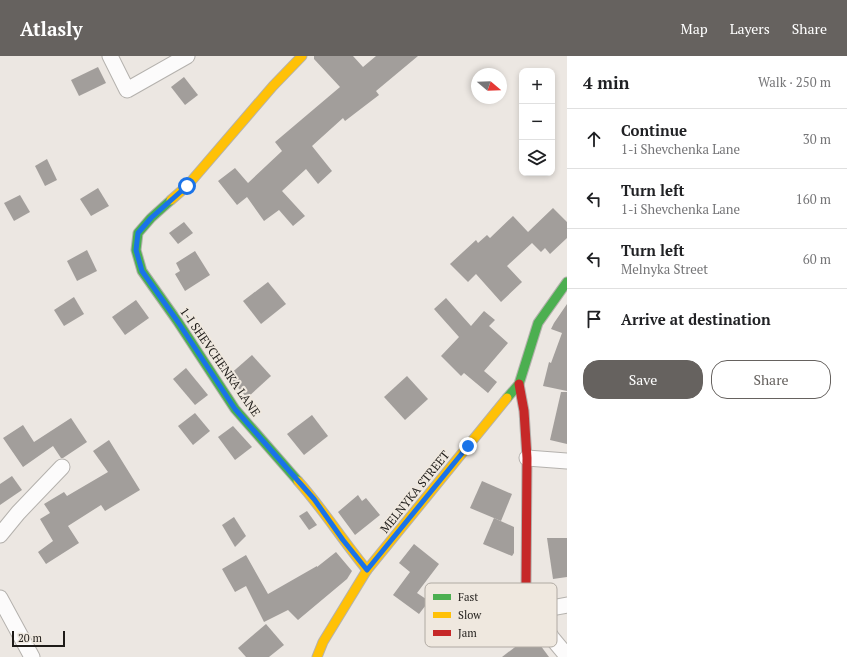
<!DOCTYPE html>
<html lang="en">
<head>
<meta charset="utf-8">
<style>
	body { margin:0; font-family:"PT Serif",serif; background:#f2f2f2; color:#202124 }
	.controls { position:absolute; right:12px; top:12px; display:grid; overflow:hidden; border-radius:8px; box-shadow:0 2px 6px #0003 }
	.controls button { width:36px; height:36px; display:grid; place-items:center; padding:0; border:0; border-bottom:1px solid #e0e0e0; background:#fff; color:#202124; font:20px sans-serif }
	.compass { position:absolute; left:471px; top:12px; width:36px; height:36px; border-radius:50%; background:#fff; box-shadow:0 2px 6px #0003; rotate:109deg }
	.scale { position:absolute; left:12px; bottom:10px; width:53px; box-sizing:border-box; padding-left:4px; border:2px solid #1e1b18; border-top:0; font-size:11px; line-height:14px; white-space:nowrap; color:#1e1b18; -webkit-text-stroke:3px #efe8df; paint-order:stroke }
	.stop { position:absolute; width:12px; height:12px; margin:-9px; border:3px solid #1a73e8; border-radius:50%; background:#fff }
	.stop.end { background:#1a73e8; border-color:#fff; box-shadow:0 1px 4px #0008 }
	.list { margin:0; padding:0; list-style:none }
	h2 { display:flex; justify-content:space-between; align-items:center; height:52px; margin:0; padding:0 16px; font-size:17px }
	h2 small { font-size:13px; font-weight:400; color:#757577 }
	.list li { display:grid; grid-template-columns:26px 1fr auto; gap:12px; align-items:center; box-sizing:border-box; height:60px; padding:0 16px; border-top:1px solid #e0e0e0 }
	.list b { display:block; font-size:15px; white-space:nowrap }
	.list p { margin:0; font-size:13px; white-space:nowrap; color:#757577 }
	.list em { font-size:13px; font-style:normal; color:#757577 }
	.actions { display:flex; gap:8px; padding:12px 16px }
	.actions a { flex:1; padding:9px 0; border:1px solid #66625f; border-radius:16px; text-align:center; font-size:14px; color:#66625f }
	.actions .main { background:#66625f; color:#fff }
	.icon { flex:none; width:22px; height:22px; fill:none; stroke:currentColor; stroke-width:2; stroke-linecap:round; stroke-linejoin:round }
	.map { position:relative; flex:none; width:567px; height:601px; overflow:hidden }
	header { display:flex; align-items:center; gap:24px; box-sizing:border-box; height:56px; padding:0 20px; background:#66625f; color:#fff }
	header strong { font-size:19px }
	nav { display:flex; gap:22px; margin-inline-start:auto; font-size:14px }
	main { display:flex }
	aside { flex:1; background:#fff }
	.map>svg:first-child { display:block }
	.building { fill:#a29e9b }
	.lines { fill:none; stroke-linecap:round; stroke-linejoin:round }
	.street-casing { stroke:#b4b1ad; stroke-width:17 }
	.fast-casing { stroke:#b4b1ad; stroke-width:11 }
	.slow-casing { stroke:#b4b1ad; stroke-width:11 }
	.jam-casing { stroke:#b4b1ad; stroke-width:11 }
	.street { stroke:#fcfbfb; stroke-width:15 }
	.fast { stroke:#4caf50; stroke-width:9 }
	.slow { stroke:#ffc107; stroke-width:9 }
	.jam { stroke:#c62828; stroke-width:9 }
	.route { stroke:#1a73e8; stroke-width:5 }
	.labels { text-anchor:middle; stroke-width:4; stroke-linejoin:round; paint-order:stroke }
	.street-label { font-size:12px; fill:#1e1b18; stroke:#efe8df }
	.key { fill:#efe8df; stroke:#b0aaa3; stroke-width:1 }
	.key-label { font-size:11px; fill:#1e1b18 }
</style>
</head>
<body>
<header>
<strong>Atlasly</strong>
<nav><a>Map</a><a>Layers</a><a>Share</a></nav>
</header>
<main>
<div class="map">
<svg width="567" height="601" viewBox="0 0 567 601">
	<rect width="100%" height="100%" fill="#ece7e2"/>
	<g class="building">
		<polygon points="314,0 353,0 363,11 376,0 418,0 376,35 379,39 345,65 343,62 312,90 332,115 318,128 306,113 282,135 305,160 293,170 279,154 264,165 247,141 237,149 218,125 235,112 248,127 282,95 275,86 340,31 314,3"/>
		<polygon points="98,11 106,27 79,40 71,24"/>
		<polygon points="184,21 198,39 185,49 171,31"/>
		<polygon points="47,103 57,124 45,130 35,110"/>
		<polygon points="98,132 109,150 91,160 80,143"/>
		<polygon points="20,139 30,156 14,165 4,147"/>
		<polygon points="553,152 567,166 567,182 550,198 545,192 541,196 532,187 507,210 522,226 501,246 476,218 468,226 450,208 476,184 478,187 487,179 490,182 513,160 528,176"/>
		<polygon points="184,166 193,177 178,188 169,177"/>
		<polygon points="87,194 97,215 77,225 67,205"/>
		<polygon points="195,195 210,219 185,235 175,218 180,215 176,207"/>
		<polygon points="268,226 286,248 261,268 243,245"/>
		<polygon points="74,241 84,258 64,270 54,254"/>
		<polygon points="446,242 471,270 484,255 495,264 489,270 508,287 484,315 497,326 488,337 464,317 461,320 441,300 459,281 434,253"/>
		<polygon points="136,244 149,262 125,279 112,261"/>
		<polygon points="567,248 567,335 543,330 549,306 551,307 562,277 551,273 554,267"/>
		<polygon points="252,299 271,320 247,342 228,320"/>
		<polygon points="186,312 208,339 195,349 173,323"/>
		<polygon points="407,320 428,343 405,364 384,341"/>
		<polygon points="561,336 567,336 567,388 550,384"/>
		<polygon points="195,357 210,375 193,389 178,370"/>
		<polygon points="312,359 328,380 304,399 287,378"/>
		<polygon points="71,362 87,386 63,402 61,402 53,390 23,411 3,382 23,369 34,386"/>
		<polygon points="233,370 252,391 235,404 218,381"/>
		<polygon points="109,384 140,434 105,455 101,449 68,470 79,487 46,508 38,496 53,485 40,463 50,457 44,448 64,436 67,440 108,416 93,395"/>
		<polygon points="12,420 22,434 0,449 0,428"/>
		<polygon points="482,425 512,438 501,465 470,452"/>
		<polygon points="358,439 362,445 366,442 380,459 355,479 338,456"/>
		<polygon points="307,455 317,469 309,474 299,460"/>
		<polygon points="234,461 246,480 235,491 222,469"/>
		<polygon points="494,462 514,471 514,497 512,500 483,488"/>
		<polygon points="547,482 567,482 567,521 553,523"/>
		<polygon points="414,488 439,508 417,537 429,545 419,558 393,539 410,516 399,507"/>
		<polygon points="336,496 352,515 347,523 298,564 288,554 264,566 246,530 235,536 222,513 246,499 268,538 317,510 317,511"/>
		<polygon points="266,568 284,589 269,601 246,601 238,592"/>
		<polygon points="532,578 549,601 502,601"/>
	</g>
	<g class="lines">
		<g class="street-casing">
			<g id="street">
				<polyline points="110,0 127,34 187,0"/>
				<polyline points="527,402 567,405"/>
				<polyline points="0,479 18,457 62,411"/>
				<polyline points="0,542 32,601"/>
				<polyline points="567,549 535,555 552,582 567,600"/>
			</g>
		</g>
		<g class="fast-casing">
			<g id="fast">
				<polyline points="171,144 151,162 138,177 136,194 142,215 178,266 235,353 298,425"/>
				<polyline points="507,342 519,328 538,267 567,226"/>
			</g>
		</g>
		<g class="slow-casing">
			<g id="slow">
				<polyline points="171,144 187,130 273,30 302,0"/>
				<path d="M298,425C323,453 343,485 367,514"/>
				<polyline points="317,601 323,586 367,514 507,342"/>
			</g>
		</g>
		<g class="jam-casing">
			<polyline id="jam" points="519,328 524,355 527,402 526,532 535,555"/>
		</g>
		<use href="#street" class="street"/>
		<use href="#fast" class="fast"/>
		<use href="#slow" class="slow"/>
		<use href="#jam" class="jam"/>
	</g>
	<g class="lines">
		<polyline class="route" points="187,130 151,162 138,177 136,194 142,215 178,266 235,353 314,443 343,484 367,514 468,390"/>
	</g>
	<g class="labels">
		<g class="street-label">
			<text transform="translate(220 306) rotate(55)" y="4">1-I SHEVCHENKA LANE</text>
			<text transform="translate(415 436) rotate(-51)" y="4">MELNYKA STREET</text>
		</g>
	</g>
	<rect x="425" y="527" width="132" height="64" rx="6" class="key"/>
	<rect x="433" y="538" width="18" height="6" fill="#4caf50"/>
	<rect x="433" y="556" width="18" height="6" fill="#ffc107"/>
	<rect x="433" y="574" width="18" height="6" fill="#c62828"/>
	<g class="key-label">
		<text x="458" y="545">Fast</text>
		<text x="458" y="563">Slow</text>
		<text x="458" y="581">Jam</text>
	</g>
</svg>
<div class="controls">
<button>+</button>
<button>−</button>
<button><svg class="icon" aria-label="layers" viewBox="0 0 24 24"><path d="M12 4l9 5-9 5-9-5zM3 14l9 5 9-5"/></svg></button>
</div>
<svg class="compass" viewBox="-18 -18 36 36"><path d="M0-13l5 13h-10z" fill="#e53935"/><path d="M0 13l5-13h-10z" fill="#757577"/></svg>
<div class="scale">20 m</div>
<div class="stop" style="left:187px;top:130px"></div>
<div class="stop end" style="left:468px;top:390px"></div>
</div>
<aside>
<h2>4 min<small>Walk · 250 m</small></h2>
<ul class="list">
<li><svg class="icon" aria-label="ahead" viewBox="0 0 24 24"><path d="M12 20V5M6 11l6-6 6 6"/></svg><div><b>Continue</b><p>1-i Shevchenka Lane</p></div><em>30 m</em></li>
<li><svg class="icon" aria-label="left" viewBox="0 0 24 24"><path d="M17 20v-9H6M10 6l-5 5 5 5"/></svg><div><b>Turn left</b><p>1-i Shevchenka Lane</p></div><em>160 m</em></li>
<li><svg class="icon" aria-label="left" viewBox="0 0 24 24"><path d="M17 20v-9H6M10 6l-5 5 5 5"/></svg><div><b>Turn left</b><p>Melnyka Street</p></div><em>60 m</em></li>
<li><svg class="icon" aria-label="arrive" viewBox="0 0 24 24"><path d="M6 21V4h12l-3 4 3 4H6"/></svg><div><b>Arrive at destination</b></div></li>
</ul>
<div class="actions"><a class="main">Save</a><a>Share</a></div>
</aside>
</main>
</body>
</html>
